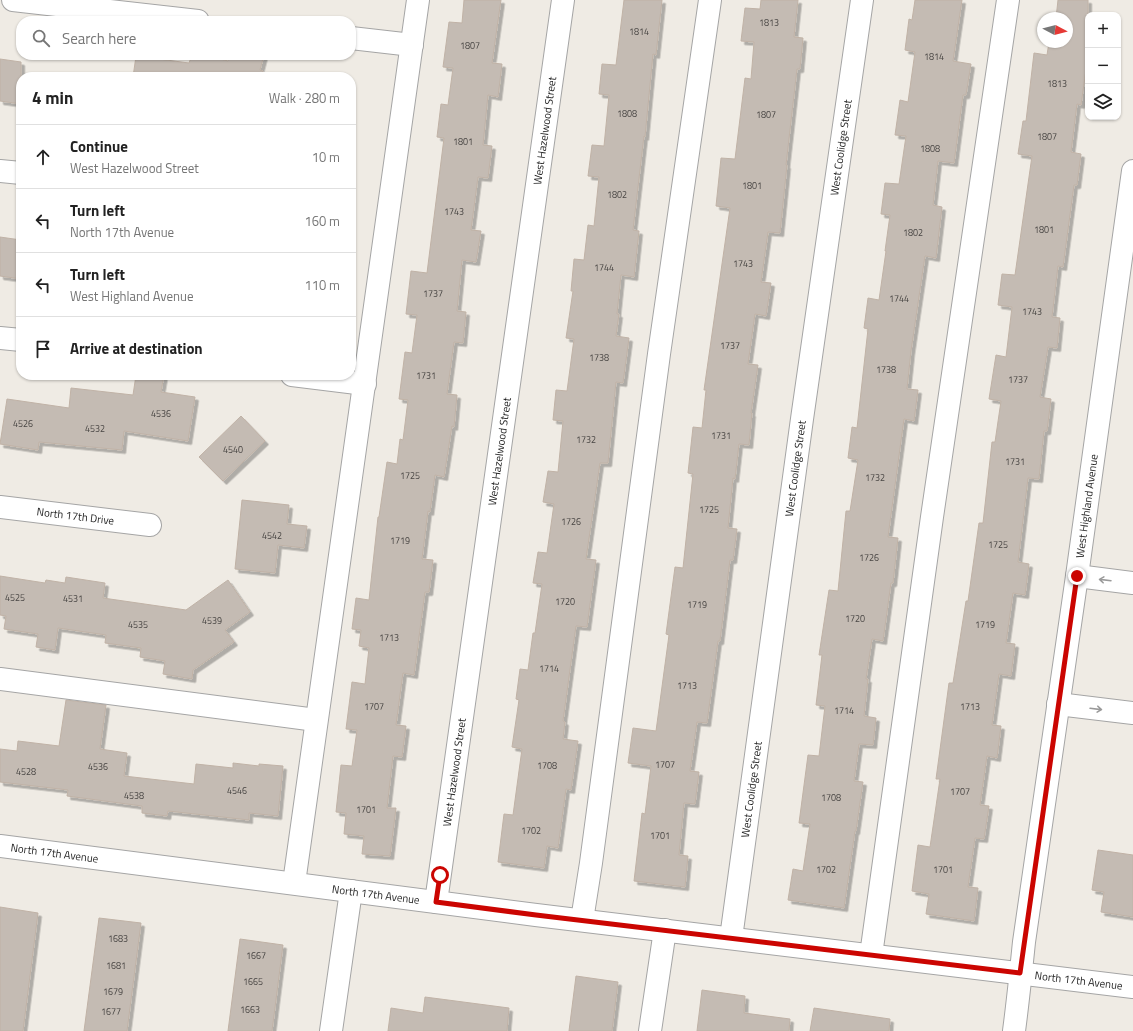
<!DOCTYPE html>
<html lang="en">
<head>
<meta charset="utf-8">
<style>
	body { margin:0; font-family:"Titillium Web",sans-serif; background:#f6f6f6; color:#222 }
	.controls { position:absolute; right:12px; top:12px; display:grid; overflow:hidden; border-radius:8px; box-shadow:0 1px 3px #0004 }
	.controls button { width:36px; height:36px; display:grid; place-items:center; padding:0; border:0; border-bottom:1px solid #e0e0e0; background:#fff; color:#222; font:20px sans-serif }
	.compass { position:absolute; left:1037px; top:12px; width:36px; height:36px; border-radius:50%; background:#fff; box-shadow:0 1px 3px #0004; rotate:97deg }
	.stop { position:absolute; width:12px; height:12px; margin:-9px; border:3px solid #cb0501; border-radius:50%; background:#fff }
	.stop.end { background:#cb0501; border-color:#fff; box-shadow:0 1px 4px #0008 }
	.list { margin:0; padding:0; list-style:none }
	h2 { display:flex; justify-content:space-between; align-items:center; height:52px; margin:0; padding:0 16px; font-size:17px }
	h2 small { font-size:13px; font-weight:400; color:#767676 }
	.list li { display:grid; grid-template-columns:26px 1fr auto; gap:12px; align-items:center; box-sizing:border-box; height:64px; padding:0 16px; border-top:1px solid #e0e0e0 }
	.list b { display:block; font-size:15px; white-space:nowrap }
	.list p { margin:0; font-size:13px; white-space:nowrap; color:#767676 }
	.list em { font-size:13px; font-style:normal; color:#767676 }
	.icon { flex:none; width:22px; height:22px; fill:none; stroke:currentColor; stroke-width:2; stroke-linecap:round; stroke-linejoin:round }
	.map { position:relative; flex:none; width:1133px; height:1031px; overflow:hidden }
	.search { position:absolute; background:#fff; box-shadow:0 1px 3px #0004; left:16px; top:16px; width:340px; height:44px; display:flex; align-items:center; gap:10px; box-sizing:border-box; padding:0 14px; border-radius:16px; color:#767676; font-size:15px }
	.panel { position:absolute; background:#fff; box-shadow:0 1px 3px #0004; left:16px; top:72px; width:340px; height:308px; border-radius:16px }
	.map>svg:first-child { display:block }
	.building { fill:#c4bbb3; stroke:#c0b2a6; filter:url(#shadow) }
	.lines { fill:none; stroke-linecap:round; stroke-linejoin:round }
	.minor-casing { stroke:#a5a5a5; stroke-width:24 }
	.minor { stroke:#fff; stroke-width:22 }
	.oneway { stroke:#9a9a9a }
	.route { stroke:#cb0501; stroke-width:5 }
	.labels { text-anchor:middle; stroke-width:3; stroke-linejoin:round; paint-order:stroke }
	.number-label { font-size:9px; fill:#484543 }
	.street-label { font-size:11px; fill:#1e1e1e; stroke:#fff }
</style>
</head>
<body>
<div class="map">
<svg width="1133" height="1031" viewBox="0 0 1133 1031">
	<defs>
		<filter id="shadow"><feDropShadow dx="3.5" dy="3.5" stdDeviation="0" flood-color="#0004"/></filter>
	</defs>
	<rect width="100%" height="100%" fill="#efebe4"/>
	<g class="building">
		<polygon points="464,0 501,0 492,63 502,64 498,97 488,95 483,145 492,146 488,178 478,177 471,230 481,231 476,262 462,260 457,311 466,312 463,343 454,342 447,394 457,395 454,427 452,426 444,477 435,475 430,512 428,511 422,559 433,560 429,592 425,592 414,675 403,673 396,725 406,726 402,757 393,756 387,808 396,808 390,856 362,854 364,836 344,834 346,813 336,812 341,765 352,766 357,730 346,729 352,682 365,684 369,648 359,646 361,630 352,629 356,598 369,600 378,517 379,517 387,462 397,464 400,439 403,440 408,400 399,399 405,352 412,353 417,315 406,314 411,271 427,273 444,138 437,137 441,104 448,105 453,68 443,67 449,22 462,23"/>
		<polygon points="624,0 662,0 656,55 653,54 645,137 644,136 633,230 639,231 634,277 621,275 617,314 619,314 616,336 629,338 623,383 616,382 608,463 600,463 586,559 596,560 587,627 576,626 563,721 565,722 563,739 578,741 571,790 566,789 558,848 547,846 544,868 498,862 504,814 513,815 522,749 512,747 519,700 516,699 520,669 528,670 533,633 535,633 542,584 533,583 538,552 547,553 554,504 543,502 548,471 558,472 563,421 553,420 556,390 567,391 574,339 566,338 573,291 571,291 574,259 584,260 588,225 594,226 599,177 588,176 592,145 604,146 609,95 599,94 602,64 616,65"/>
		<polygon points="761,0 798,0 794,37 803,38 800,69 797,69 786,165 787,165 780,233 768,232 761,282 771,283 766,316 755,314 748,364 758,365 751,413 752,413 749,445 739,444 735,479 733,478 728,528 737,529 733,560 730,560 720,641 718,641 707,723 697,722 690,771 699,772 695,804 684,803 679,855 688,856 685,887 634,881 642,813 645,814 651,766 628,763 633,728 656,731 669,635 666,634 675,567 683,568 693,474 688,473 693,427 702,428 706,390 704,390 730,208 716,206 721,158 735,159 745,78 751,79 754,42 741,41 745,8 760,9"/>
		<polygon points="915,0 962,0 953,61 971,64 966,95 963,95 954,163 938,161 933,205 942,207 936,258 925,256 911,351 907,389 918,390 914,421 904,419 888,537 898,538 893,583 891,583 883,641 872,639 866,679 868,679 864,716 876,718 873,745 859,744 854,781 863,782 856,831 855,831 844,908 788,900 793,869 803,871 810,824 799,823 808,755 819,756 825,706 816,705 822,655 819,655 829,590 838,591 846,511 850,511 858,460 848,458 852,427 857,428 868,329 864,328 868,298 879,300 886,251 885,251 890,215 881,214 885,183 899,184 906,136 895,135 900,100 908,102 915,52 905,50 909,19 912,20"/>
		<polygon points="1058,0 1088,0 1088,70 1086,70 1081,105 1077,104 1071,152 1081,154 1077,185 1074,185 1063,267 1058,266 1052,317 1060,318 1057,348 1048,347 1040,397 1051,399 1047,431 1044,431 1039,479 1028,478 1018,562 1029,564 1025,595 1013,593 1006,643 1015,644 1011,676 999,674 992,725 1001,726 997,758 987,756 980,805 989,806 984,839 975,838 968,887 978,888 974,921 926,914 929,894 912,891 918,845 930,847 940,779 936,779 949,683 953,683 966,601 968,601 979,523 983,523 992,442 995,442 1001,401 989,399 996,355 1006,357 1012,307 998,305 1002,274 1015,275 1032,156 1018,154 1023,121 1026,121 1034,53 1047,55 1049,42 1067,42 1067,18 1056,18"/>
		<polygon points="192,55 205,55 228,61 230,55 264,55 260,70 263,71 262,77 133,77 136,56 189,63"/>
		<polygon points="0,59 21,62 21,104 0,101"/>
		<polygon points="0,237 21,240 21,279 0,276"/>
		<polygon points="136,375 164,375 161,392 195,397 188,441 124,431 122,450 39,442 38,450 0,444 7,399 69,408 71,388 133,395"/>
		<polygon points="241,416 265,441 223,481 199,457"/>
		<polygon points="242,500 289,505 287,524 307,526 304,548 278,545 275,573 235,569"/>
		<polygon points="0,576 45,583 46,580 65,583 66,577 105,583 103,598 186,610 228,580 250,612 225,630 234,642 193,670 192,679 163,674 165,661 140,657 141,648 105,643 106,635 58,628 55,650 36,647 38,634 4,629 6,616 0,615"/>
		<polygon points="66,700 106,705 100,749 127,753 124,776 194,784 196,764 233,768 233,763 259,766 259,764 283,766 278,816 249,813 249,820 168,811 167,816 142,813 142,806 67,796 68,790 0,782 0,749 17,751 18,741 59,746"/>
		<polygon points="1098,850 1133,855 1133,917 1101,912 1104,892 1092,890"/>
		<polygon points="0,907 38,913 23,1031 0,1031"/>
		<polygon points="99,918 141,923 127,1031 84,1031"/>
		<polygon points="240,939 283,945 272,1031 228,1031"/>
		<polygon points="576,976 618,982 612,1031 569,1031"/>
		<polygon points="702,990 745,996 744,1013 790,1019 789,1031 697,1031"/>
		<polygon points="425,997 509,1008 507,1031 388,1031 391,1008 423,1013"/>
		<polygon points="814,1008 890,1019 889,1031 810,1031"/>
	</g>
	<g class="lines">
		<g class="minor-casing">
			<g id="minor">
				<polyline points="13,0 198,21"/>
				<polyline points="351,38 412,45"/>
				<polyline points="0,171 21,173"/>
				<polyline points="0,338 21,340"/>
				<polyline points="292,375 365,384"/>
				<path id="s1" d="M0,507L150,525"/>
				<polyline points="1077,576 1133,583"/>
				<polyline points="0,679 316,720"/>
				<polyline points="1058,704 1133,713"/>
				<path id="s2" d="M0,846L536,915L1133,987"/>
				<polyline points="294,883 418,0"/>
				<path id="s3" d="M436,902L563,0"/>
				<polyline points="582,920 591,863 659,354 710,0"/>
				<path id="s4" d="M731,938L802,419L862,0"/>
				<polyline points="871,955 932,517 1008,0"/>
				<polyline points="331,1031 351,891"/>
				<polyline points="650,1031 665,930"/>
				<path id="s5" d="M1014,1031C1018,1001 1021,971 1024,942L1077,576L1133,171"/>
			</g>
		</g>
		<use href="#minor" class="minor"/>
	</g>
	<defs><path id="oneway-shaft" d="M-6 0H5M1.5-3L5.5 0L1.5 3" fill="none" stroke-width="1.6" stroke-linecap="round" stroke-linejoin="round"/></defs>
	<g class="oneway">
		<use href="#oneway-shaft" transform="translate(1105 580) rotate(-173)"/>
		<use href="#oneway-shaft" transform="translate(1096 709) rotate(7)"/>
	</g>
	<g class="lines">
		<polyline class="route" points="440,875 436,902 536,915 1020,973 1077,576"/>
	</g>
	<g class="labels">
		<g class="number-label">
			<text x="769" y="26">1813</text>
			<text x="639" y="35">1814</text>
			<text x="470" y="49">1807</text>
			<text x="934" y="60">1814</text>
			<text x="1057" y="87">1813</text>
			<text x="627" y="117">1808</text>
			<text x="766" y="118">1807</text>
			<text x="1047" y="140">1807</text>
			<text x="463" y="145">1801</text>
			<text x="930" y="152">1808</text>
			<text x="752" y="189">1801</text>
			<text x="617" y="198">1802</text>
			<text x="454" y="215">1743</text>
			<text x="1044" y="233">1801</text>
			<text x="913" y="236">1802</text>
			<text x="743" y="267">1743</text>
			<text x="604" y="271">1744</text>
			<text x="433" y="297">1737</text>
			<text x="899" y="302">1744</text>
			<text x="1032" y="315">1743</text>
			<text x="730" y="349">1737</text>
			<text x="599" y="361">1738</text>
			<text x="886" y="373">1738</text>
			<text x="426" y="379">1731</text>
			<text x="1018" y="383">1737</text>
			<text x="161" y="417">4536</text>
			<text x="23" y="427">4526</text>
			<text x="95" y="432">4532</text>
			<text x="721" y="439">1731</text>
			<text x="586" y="443">1732</text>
			<text x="233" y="453">4540</text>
			<text x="1015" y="465">1731</text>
			<text x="410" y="479">1725</text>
			<text x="875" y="481">1732</text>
			<text x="709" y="513">1725</text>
			<text x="571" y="525">1726</text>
			<text x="272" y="539">4542</text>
			<text x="400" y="544">1719</text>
			<text x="998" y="548">1725</text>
			<text x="869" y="561">1726</text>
			<text x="15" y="601">4525</text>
			<text x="73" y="602">4531</text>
			<text x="565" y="605">1720</text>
			<text x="697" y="608">1719</text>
			<text x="855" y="622">1720</text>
			<text x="212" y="624">4539</text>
			<text x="138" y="628">4535</text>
			<text x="985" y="628">1719</text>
			<text x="389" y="641">1713</text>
			<text x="549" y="672">1714</text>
			<text x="687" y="689">1713</text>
			<text x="374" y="710">1707</text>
			<text x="970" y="710">1713</text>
			<text x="844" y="714">1714</text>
			<text x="665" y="768">1707</text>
			<text x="547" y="769">1708</text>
			<text x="98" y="770">4536</text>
			<text x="26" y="775">4528</text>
			<text x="237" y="794">4546</text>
			<text x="960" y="795">1707</text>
			<text x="134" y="799">4538</text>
			<text x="831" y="801">1708</text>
			<text x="366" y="813">1701</text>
			<text x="531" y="834">1702</text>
			<text x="660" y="839">1701</text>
			<text x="826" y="873">1702</text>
			<text x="943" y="873">1701</text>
			<text x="118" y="942">1683</text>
			<text x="256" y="959">1667</text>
			<text x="116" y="969">1681</text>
			<text x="253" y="985">1665</text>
			<text x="113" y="995">1679</text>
			<text x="250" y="1013">1663</text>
			<text x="111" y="1015">1677</text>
		</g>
		<g class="street-label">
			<text dy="4" stroke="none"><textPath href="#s3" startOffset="779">West Hazelwood Street</textPath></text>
			<text dy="4" stroke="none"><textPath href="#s4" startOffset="798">West Coolidge Street</textPath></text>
			<text dy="4" stroke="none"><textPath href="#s3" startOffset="455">West Hazelwood Street</textPath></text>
			<text dy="4" stroke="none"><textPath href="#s4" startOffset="474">West Coolidge Street</textPath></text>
			<text dy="4" stroke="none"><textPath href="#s5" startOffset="530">West Highland Avenue</textPath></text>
			<text dy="4" stroke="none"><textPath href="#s1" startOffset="76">North 17th Drive</textPath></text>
			<text dy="4" stroke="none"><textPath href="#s3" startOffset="131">West Hazelwood Street</textPath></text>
			<text dy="4" stroke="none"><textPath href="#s4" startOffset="150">West Coolidge Street</textPath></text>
			<text dy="4" stroke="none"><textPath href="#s2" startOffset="55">North 17th Avenue</textPath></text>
			<text dy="4" stroke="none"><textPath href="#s2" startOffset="379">North 17th Avenue</textPath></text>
			<text dy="4" stroke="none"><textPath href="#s2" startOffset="1087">North 17th Avenue</textPath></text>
		</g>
	</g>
</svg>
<div class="controls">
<button>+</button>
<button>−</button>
<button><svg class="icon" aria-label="layers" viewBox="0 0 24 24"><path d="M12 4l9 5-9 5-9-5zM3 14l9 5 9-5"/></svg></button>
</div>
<svg class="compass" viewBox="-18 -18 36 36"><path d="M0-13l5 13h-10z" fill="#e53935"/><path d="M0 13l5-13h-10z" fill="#767676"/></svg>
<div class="stop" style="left:440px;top:875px"></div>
<div class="stop end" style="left:1077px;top:576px"></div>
<div class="search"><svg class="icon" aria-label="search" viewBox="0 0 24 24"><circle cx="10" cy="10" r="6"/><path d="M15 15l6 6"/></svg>Search here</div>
<section class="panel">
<h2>4 min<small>Walk · 280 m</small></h2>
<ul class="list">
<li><svg class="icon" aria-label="ahead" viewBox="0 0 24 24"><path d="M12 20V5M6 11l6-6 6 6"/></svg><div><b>Continue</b><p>West Hazelwood Street</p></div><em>10 m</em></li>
<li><svg class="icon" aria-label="left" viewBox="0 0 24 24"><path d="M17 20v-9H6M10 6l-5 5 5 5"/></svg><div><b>Turn left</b><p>North 17th Avenue</p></div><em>160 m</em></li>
<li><svg class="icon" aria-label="left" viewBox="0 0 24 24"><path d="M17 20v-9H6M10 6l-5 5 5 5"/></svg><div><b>Turn left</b><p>West Highland Avenue</p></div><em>110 m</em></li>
<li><svg class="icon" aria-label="arrive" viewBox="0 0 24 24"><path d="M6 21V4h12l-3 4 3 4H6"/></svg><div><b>Arrive at destination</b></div></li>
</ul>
</section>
</div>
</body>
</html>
